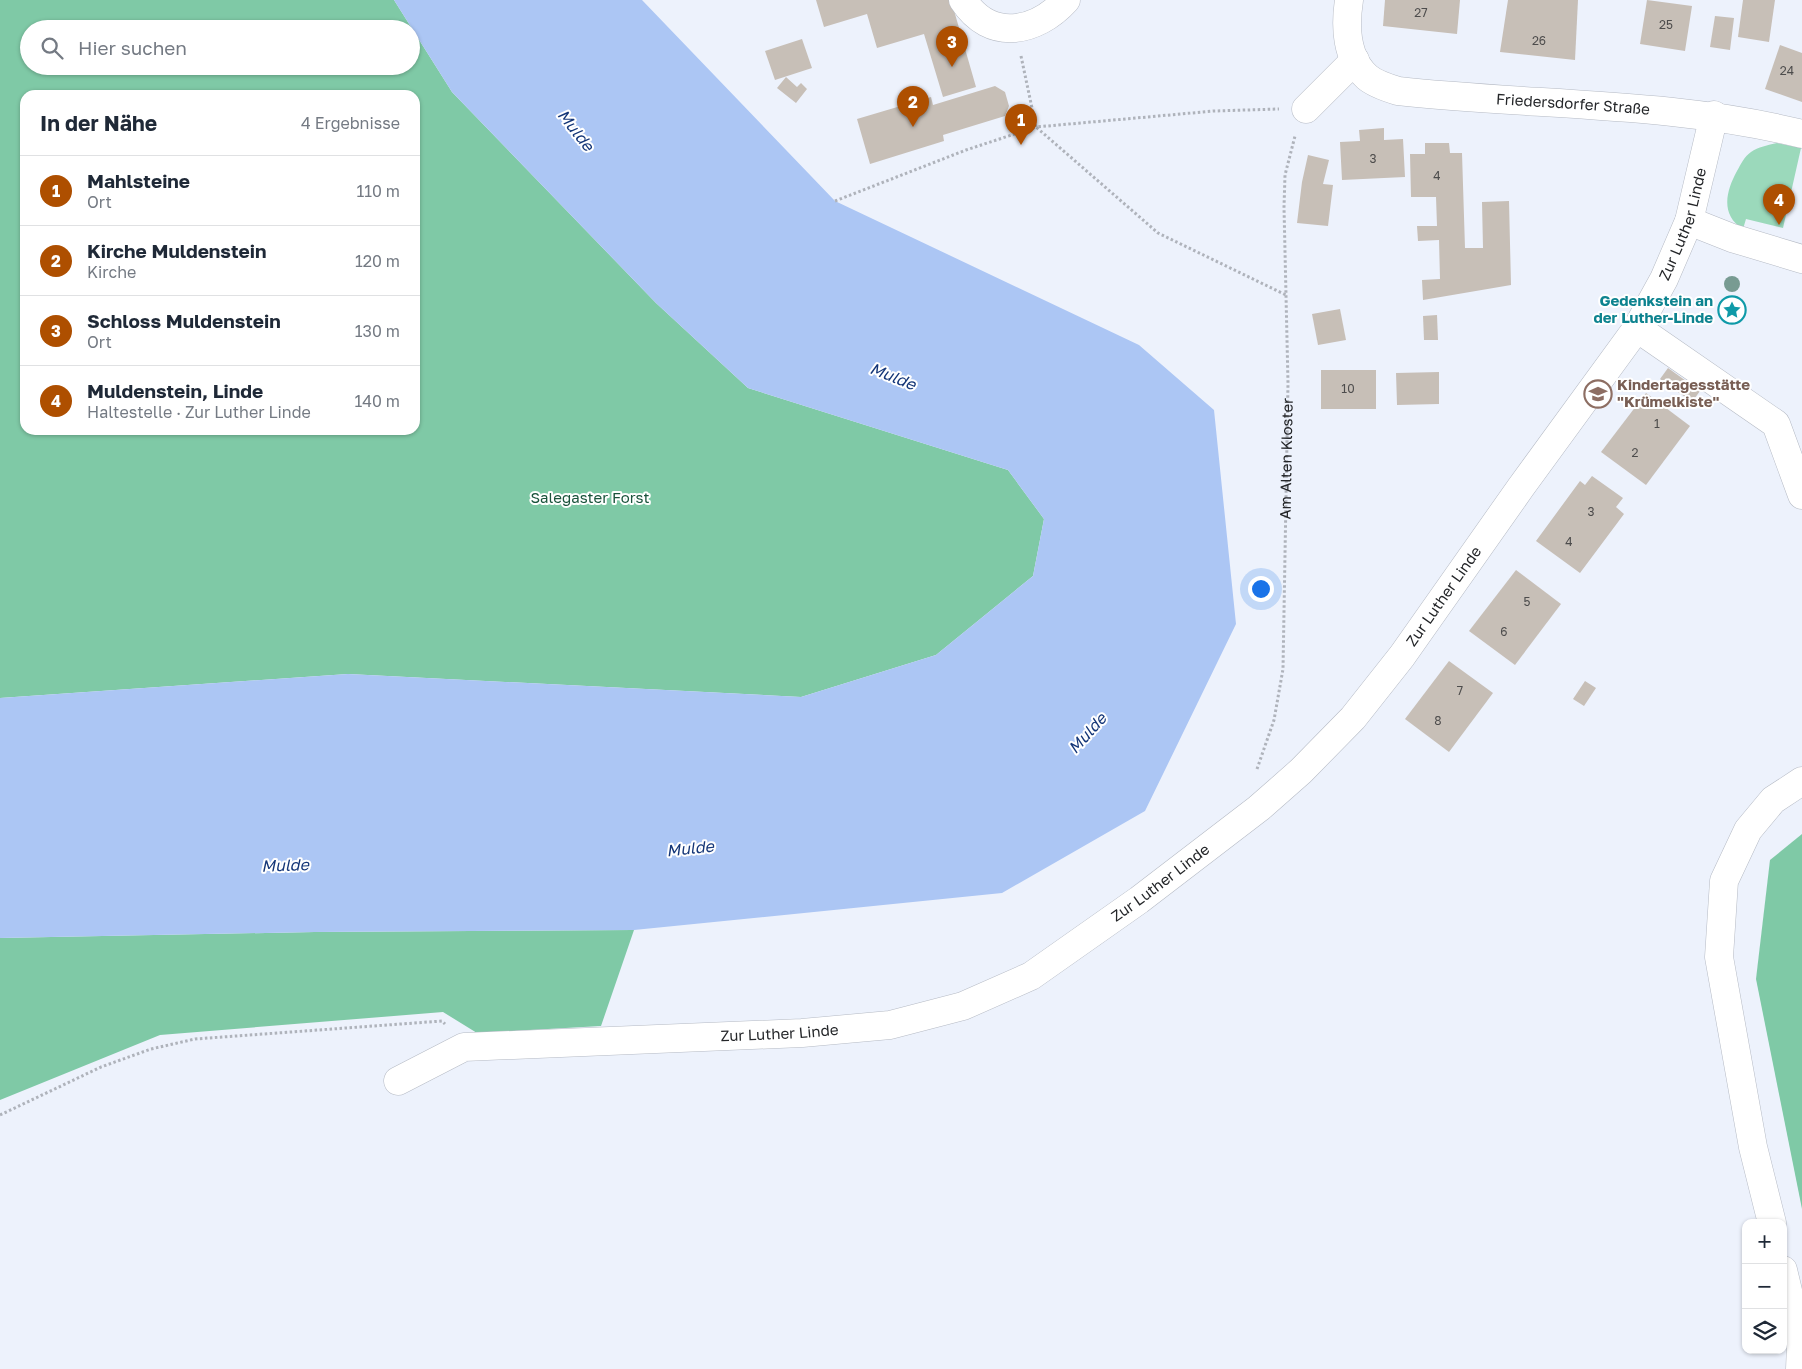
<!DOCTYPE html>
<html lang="de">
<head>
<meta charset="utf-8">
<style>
	body { margin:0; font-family:"Golos Text",sans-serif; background:#f2f2f3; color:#1f2937 }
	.controls { position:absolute; right:15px; bottom:15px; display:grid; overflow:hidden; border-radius:10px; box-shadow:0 1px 4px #0004 }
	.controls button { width:45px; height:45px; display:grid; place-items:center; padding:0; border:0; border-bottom:1px solid #e0e1e3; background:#fff; color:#1f2937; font:25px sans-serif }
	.you { position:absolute; left:1260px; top:588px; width:18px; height:18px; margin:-12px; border:4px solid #fff; border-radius:50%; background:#1a73e8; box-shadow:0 0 0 8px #1a73e833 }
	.badge { display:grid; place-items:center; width:32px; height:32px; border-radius:50%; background:#ae4f00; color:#fff; font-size:16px; font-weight:700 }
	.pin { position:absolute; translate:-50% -41px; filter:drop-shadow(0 1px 2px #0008) }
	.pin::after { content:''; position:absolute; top:26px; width:18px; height:15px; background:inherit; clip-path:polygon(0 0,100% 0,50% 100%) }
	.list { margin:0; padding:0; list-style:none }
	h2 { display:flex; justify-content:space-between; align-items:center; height:65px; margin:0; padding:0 20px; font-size:21px }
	h2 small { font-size:16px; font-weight:400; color:#747a83 }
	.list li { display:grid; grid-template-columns:32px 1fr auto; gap:15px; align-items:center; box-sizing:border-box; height:70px; padding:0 20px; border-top:1px solid #e0e1e3 }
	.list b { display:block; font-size:19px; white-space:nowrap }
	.list p { margin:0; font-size:16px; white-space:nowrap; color:#747a83 }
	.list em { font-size:16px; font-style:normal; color:#747a83 }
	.icon { flex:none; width:28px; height:28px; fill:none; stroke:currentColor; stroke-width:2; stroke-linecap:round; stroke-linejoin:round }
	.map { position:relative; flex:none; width:1802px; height:1369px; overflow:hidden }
	.search { position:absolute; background:#fff; box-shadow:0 1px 4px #0004; left:20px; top:20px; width:400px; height:55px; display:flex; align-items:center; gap:12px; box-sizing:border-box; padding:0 18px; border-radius:28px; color:#747a83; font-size:19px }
	.panel { position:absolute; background:#fff; box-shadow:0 1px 4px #0004; left:20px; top:90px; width:400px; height:345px; border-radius:15px }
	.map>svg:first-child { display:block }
	.green { fill:#9bd9bb }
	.forest { fill:#7fc9a6; fill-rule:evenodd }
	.water { fill:#acc6f4 }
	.building { fill:#c7bfb7 }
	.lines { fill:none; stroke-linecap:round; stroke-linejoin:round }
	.minor-casing { stroke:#b5bac4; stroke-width:29 }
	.major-casing { stroke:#b5bac4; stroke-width:29 }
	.path { stroke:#afb3bb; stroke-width:3; stroke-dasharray:2.5 2.5; stroke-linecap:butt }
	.minor { stroke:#fff; stroke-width:28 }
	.major { stroke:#fff; stroke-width:28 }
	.tree { fill:#789b92 }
	.labels { text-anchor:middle; stroke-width:4; stroke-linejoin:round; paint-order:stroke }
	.number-label { font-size:12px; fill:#4d4c4c }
	.street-label { font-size:15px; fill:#242629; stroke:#fff }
	.culture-label { font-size:15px; font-weight:bold; fill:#0d838f; stroke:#fff; text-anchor:end }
	.education-label { font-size:15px; font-weight:bold; fill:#785e54; stroke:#fff; text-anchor:start }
	.park-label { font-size:15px; fill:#19533b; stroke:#fff }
	.water-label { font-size:16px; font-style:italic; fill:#143678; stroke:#fff }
</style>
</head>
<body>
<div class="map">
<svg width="1802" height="1369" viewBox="0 0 1802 1369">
	<rect width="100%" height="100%" fill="#edf2fc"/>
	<path class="green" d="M1777,143L1801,148L1783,228L1746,219L1743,229C1720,215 1726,191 1737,171C1741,164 1744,157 1751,152C1758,147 1768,145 1777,143Z"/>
	<g class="forest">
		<path d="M0,0H394L452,92L656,303L748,388L1008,470L1044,519L1033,576L936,655L801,697L348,674L0,698ZM29,29H411V66H29ZM25,95H415V430H25Z"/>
		<polygon points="1802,834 1802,1209 1756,979 1770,860"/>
		<polygon points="634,930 601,1026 477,1033 443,1012 160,1035 0,1100 0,938 315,932"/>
	</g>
	<polygon class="water" points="394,0 642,0 835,201 1139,345 1214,410 1236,624 1145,811 1002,893 634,930 315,932 0,938 0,698 348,674 801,697 936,655 1033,576 1044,519 1008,470 748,388 656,303 452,92"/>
	<g class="building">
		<polygon points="816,0 951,0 976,87 943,97 924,34 877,48 867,14 824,27"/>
		<polygon points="1385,0 1460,0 1457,34 1383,26"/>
		<polygon points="1508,0 1578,0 1575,60 1500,52"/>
		<polygon points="1647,0 1692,6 1685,51 1640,44"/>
		<polygon points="1743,0 1775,0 1769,42 1738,37"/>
		<polygon points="1715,16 1734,18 1730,50 1710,47"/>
		<polygon points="802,39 812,68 775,80 765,51"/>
		<polygon points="1780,45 1802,53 1802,102 1765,89"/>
		<polygon points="786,77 797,87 801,83 807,89 796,103 777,88"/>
		<polygon points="995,86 1005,92 1009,106 1005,116 943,135 944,141 870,164 857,119 931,97 933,105"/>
		<polygon points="1384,128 1384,140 1403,139 1405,177 1342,180 1340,142 1360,141 1359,130"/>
		<polygon points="1425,143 1449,143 1450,153 1462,153 1465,248 1483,248 1482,202 1509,201 1511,285 1423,300 1422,280 1440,279 1439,240 1418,241 1417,226 1437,226 1436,197 1411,197 1410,154 1425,154"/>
		<polygon points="1308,155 1329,160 1323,184 1333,185 1328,226 1297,223 1302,182"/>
		<polygon points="1340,309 1346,340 1318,345 1312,314"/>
		<polygon points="1437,315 1438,340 1424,340 1423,316"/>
		<polygon points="1668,368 1700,391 1692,402 1660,379"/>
		<rect x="1321" y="370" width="55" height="39"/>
		<polygon points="1439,372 1439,404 1397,405 1396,373"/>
		<polygon points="1646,393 1690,426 1646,485 1601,452"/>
		<polygon points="1592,476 1623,498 1616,507 1624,514 1580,573 1536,541 1580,481 1585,485"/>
		<polygon points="1516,570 1561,604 1515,665 1469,631"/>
		<polygon points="1449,661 1493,693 1449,752 1405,719"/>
		<polygon points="1585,681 1596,688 1584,706 1573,699"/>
	</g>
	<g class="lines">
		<g class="minor-casing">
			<g id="minor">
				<path d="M963,0C990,42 1036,33 1066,0"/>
				<polyline points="1306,109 1355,60"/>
				<polyline points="1689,221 1732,238 1802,259"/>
				<polyline points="1637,328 1776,424 1802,495"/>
				<path id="s2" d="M398,1081L464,1047L802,1033L890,1025L963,1006L1031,976L1139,900L1259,808L1301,771L1353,718L1402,656L1521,487L1637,328L1664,279L1689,221L1714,115"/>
				<polyline points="1772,1223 1753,1147 1719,957 1724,881 1748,830 1773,800 1802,781"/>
				<polyline points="1783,1270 1801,1345 1800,1369"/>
			</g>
		</g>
		<g class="major-casing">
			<g id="major">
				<path id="s3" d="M1349,0C1345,26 1346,58 1367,77C1375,84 1388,88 1398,91C1533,106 1669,101 1802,134"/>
			</g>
		</g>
		<g class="path">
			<polyline points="1021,56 1036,127 1214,111 1279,109"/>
			<polyline points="835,201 966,150 1036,127 1158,233 1286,295"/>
			<path id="s1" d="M1257,769L1274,720L1283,669L1288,383L1284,207L1285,175L1295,136"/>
			<polyline points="0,1115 101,1067 151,1049 195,1039 442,1021 445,1024"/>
		</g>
		<use href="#minor" class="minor"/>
		<use href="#major" class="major"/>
	</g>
	<circle class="tree" cx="1732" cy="284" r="8"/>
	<defs>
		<g id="sight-ring" transform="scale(1.4375)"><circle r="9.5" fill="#fff" stroke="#0f9aa8" stroke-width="1.5"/><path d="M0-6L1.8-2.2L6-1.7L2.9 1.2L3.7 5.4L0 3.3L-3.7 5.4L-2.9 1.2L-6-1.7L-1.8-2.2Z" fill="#0f9aa8"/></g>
		<g id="school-ring" transform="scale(1.4375)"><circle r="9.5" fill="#fff" stroke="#8d6e63" stroke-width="1.5"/><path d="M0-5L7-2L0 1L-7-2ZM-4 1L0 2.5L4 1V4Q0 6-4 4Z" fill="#8d6e63"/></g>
	</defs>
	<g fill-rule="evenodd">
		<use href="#sight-ring" x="1732" y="310"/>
		<use href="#school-ring" x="1598" y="394"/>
	</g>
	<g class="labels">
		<g class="number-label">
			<text x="1421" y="17">27</text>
			<text x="1666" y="29">25</text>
			<text x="1539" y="45">26</text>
			<text x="1787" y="75">24</text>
			<text x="1373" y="163">3</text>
			<text x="1437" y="180">4</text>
			<text x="1348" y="393">10</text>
			<text x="1657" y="428">1</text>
			<text x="1635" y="457">2</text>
			<text x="1591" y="516">3</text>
			<text x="1569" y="546">4</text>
			<text x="1527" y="606">5</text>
			<text x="1504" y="636">6</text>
			<text x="1460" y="695">7</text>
			<text x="1438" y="725">8</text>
		</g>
		<g class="street-label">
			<text dy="5" stroke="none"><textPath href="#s3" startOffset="292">Friedersdorfer Straße</textPath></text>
			<text dy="5" stroke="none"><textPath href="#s2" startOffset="1661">Zur Luther Linde</textPath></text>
			<text dy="5" stroke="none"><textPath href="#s1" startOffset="314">Am Alten Kloster</textPath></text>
			<text dy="5" stroke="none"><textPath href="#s2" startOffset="1216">Zur Luther Linde</textPath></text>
			<text dy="5" stroke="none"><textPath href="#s2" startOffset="810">Zur Luther Linde</textPath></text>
			<text dy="5" stroke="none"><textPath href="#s2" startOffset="390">Zur Luther Linde</textPath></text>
		</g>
		<g class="culture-label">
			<text x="1713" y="306">Gedenkstein an<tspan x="1713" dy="17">der Luther-Linde</tspan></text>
		</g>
		<g class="education-label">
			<text x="1617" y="390">Kindertagesstätte<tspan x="1617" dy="17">"Krümelkiste"</tspan></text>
		</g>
		<g class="park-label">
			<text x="590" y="503">Salegaster Forst</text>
		</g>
		<g class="water-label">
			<text transform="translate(576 130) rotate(52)" y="6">Mulde</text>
			<text transform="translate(893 376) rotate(22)" y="6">Mulde</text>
			<text transform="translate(1087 733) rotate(-48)" y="6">Mulde</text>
			<text transform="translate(690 848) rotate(-6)" y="6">Mulde</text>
			<text transform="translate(285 865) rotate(-2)" y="6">Mulde</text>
		</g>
	</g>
</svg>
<div class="controls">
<button>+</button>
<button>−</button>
<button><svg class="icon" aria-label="layers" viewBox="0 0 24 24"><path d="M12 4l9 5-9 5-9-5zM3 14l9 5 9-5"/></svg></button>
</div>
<div class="you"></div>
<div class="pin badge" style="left:1021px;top:145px">1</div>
<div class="pin badge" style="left:913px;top:127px">2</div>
<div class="pin badge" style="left:952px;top:67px">3</div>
<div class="pin badge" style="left:1779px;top:225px">4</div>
<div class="search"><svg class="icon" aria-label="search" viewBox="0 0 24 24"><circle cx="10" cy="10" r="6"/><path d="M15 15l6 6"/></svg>Hier suchen</div>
<section class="panel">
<h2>In der Nähe<small>4 Ergebnisse</small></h2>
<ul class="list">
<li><span class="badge">1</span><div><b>Mahlsteine</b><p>Ort</p></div><em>110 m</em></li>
<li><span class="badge">2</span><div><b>Kirche Muldenstein</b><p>Kirche</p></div><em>120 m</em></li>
<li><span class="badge">3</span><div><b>Schloss Muldenstein</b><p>Ort</p></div><em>130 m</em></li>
<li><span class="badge">4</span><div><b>Muldenstein, Linde</b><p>Haltestelle · Zur Luther Linde</p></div><em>140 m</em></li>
</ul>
</section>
</div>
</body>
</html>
